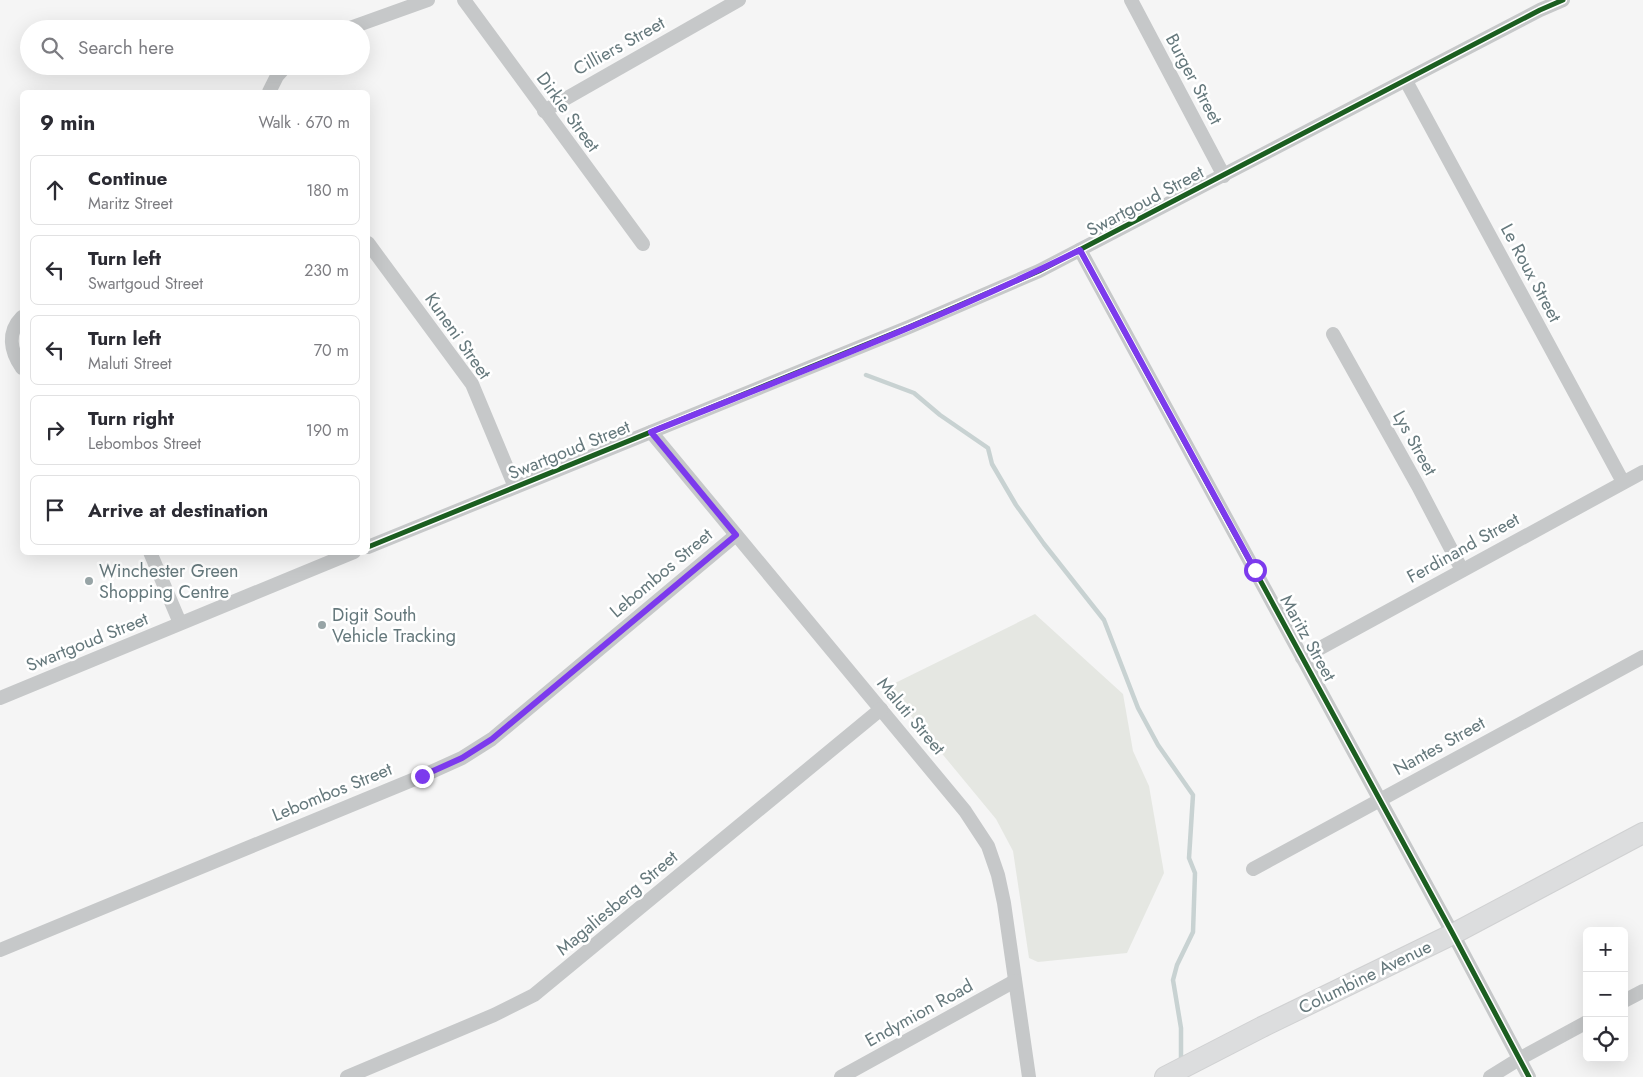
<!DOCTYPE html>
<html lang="en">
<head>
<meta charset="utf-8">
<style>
	body { margin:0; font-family:Jost,sans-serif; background:#f2f2f3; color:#2b2b33 }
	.controls { position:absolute; right:15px; bottom:15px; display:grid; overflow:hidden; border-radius:8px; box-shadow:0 5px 20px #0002 }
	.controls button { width:45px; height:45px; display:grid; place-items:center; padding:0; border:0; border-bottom:1px solid #e1e1e2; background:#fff; color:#2b2b33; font:25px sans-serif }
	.stop { position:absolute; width:15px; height:15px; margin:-11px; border:4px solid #7c3aed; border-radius:50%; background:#fff }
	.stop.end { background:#7c3aed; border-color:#fff; box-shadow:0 1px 5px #0008 }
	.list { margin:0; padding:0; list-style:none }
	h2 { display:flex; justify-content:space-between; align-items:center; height:65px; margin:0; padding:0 20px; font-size:21px }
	h2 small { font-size:16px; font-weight:400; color:#7c7c81 }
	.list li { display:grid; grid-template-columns:32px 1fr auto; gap:15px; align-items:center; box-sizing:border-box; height:70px; margin:0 10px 10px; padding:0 10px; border:1px solid #e1e1e2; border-radius:8px }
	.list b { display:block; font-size:19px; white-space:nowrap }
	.list p { margin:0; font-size:16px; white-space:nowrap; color:#7c7c81 }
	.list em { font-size:16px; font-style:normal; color:#7c7c81 }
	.icon { flex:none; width:28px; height:28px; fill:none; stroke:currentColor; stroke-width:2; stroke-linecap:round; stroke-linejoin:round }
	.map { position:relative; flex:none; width:1643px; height:1077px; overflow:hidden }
	.search { position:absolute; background:#fff; box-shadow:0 5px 20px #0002; left:20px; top:20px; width:350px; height:55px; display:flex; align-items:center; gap:12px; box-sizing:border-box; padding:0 18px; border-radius:28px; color:#7c7c81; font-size:19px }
	.panel { position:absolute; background:#fff; box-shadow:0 5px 20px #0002; left:20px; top:90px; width:350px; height:465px; border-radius:8px }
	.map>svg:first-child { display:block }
	.green { fill:#e5e7e2 }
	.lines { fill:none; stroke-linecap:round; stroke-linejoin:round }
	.stream { stroke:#c8d2d2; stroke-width:4.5 }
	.secondary-casing { stroke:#d0d1d2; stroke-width:22 }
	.minor { stroke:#c6c8c9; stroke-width:14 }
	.secondary { stroke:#dcddde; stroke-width:20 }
	.cycleway-casing { stroke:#fff; stroke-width:8 }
	.cycleway { stroke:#1b5e20; stroke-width:5 }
	.route { stroke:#7c3aed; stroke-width:6 }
	.poi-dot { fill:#97a4a6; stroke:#fff; stroke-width:2 }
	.labels { text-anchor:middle; stroke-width:5; stroke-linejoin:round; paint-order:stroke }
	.street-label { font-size:18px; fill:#65787c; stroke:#fff }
	.poi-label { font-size:18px; fill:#65787c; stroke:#fff; text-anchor:start }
</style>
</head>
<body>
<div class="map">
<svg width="1643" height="1077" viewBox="0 0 1643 1077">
	<rect width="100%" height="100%" fill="#f5f5f5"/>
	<polygon class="green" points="1035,614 1123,694 1133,751 1149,786 1164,873 1127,953 1038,962 1029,958 1013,851 996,819 887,687"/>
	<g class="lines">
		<polyline class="stream" points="866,375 914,393 940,415 988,448 992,464 1016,505 1044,544 1104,620 1138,708 1158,745 1193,795 1189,858 1195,873 1193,932 1177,965 1173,980 1181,1028 1181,1063"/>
		<g class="secondary-casing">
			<polyline id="secondary" points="1165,1077 1262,1027 1453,934 1643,833"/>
		</g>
		<g class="minor">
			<polyline points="464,0 643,244"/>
			<polyline points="1131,0 1224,176"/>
			<polyline points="347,29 428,0"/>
			<polyline points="1406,81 1623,482"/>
			<polyline points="269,92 277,76 286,66"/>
			<polyline points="544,111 739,0"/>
			<polyline points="368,243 472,384 515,487"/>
			<polyline points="1080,250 1453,934 1529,1077"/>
			<path d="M22,317C7,332 10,351 22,368"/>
			<polyline points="1333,334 1418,486 1462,570"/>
			<polyline points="651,432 965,811 988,846 998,875 1004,903 1029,1077"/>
			<polyline points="368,547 909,327 1039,271 1540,10 1563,0"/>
			<polyline points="150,552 180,623"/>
			<polyline points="1302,658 1643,472"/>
			<polyline points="0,698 354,552"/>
			<polyline points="1253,869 1643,657"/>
			<polyline points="0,950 422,776 462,758 492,739 736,535"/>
			<polyline points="1624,1001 1643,991"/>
			<polyline points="347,1077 494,1015 534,995 881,709"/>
			<polyline points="841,1077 1015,981"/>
			<polyline points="1490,1077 1519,1059 1587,1022"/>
		</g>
		<use href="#secondary" class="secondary"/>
		<g class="cycleway-casing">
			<g id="cycleway">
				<polyline points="1080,250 1453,934 1529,1077"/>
				<polyline points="368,547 909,327 1039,271 1540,10 1563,0"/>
			</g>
		</g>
		<use href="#cycleway" class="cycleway"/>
	</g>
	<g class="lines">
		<path class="route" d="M422,776L462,758L492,739L736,535L651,432C795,374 941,319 1080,250L1255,570"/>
	</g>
	<g class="poi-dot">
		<circle cx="89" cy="581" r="5"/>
		<circle cx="322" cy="625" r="5"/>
	</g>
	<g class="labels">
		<g class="street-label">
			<text transform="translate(619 46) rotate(-29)" y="6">Cilliers Street</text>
			<text transform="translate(1194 79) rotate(62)" y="6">Burger Street</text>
			<text transform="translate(568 112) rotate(54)" y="6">Dirkie Street</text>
			<text transform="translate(1145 201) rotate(-28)" y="6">Swartgoud Street</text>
			<text transform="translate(1531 273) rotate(62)" y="6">Le Roux Street</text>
			<text transform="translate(458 336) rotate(55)" y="6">Kuneni Street</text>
			<text transform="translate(1415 443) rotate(61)" y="6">Lys Street</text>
			<text transform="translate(569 450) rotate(-22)" y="6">Swartgoud Street</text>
			<text transform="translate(1463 548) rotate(-29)" y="6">Ferdinand Street</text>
			<text transform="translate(661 573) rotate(-40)" y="6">Lebombos Street</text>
			<text transform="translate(1308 638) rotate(61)" y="6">Maritz Street</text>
			<text transform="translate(87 642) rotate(-22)" y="6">Swartgoud Street</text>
			<text transform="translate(911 716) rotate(50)" y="6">Maluti Street</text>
			<text transform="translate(1439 746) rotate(-29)" y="6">Nantes Street</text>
			<text transform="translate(332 792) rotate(-22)" y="6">Lebombos Street</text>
			<text transform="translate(617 903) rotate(-40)" y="6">Magaliesberg Street</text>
			<text transform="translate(1365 977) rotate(-26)" y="6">Columbine Avenue</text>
			<text transform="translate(919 1013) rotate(-29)" y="6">Endymion Road</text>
		</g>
		<g class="poi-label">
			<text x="99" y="577">Winchester Green<tspan x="99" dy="21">Shopping Centre</tspan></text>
			<text x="332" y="621">Digit South<tspan x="332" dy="21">Vehicle Tracking</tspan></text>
		</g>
	</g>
</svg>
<div class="controls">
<button>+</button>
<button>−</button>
<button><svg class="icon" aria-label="locate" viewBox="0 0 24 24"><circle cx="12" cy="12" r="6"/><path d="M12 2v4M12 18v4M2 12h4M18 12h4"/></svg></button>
</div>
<div class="stop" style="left:1255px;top:570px"></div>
<div class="stop end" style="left:422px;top:776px"></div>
<div class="search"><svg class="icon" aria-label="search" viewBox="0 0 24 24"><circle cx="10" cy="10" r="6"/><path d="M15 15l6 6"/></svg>Search here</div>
<section class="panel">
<h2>9 min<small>Walk · 670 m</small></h2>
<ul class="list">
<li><svg class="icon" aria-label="ahead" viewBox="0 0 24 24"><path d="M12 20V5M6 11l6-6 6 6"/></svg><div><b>Continue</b><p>Maritz Street</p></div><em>180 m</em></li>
<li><svg class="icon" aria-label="left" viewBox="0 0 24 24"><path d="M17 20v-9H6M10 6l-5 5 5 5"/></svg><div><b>Turn left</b><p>Swartgoud Street</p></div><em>230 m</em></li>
<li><svg class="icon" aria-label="left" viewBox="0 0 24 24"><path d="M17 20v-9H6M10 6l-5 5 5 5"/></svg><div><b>Turn left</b><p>Maluti Street</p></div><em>70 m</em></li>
<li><svg class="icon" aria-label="right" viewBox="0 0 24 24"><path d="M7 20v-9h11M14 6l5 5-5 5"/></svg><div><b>Turn right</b><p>Lebombos Street</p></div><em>190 m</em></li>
<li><svg class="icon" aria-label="arrive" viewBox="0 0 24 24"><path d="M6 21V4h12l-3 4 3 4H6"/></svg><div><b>Arrive at destination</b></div></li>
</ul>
</section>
</div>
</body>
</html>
